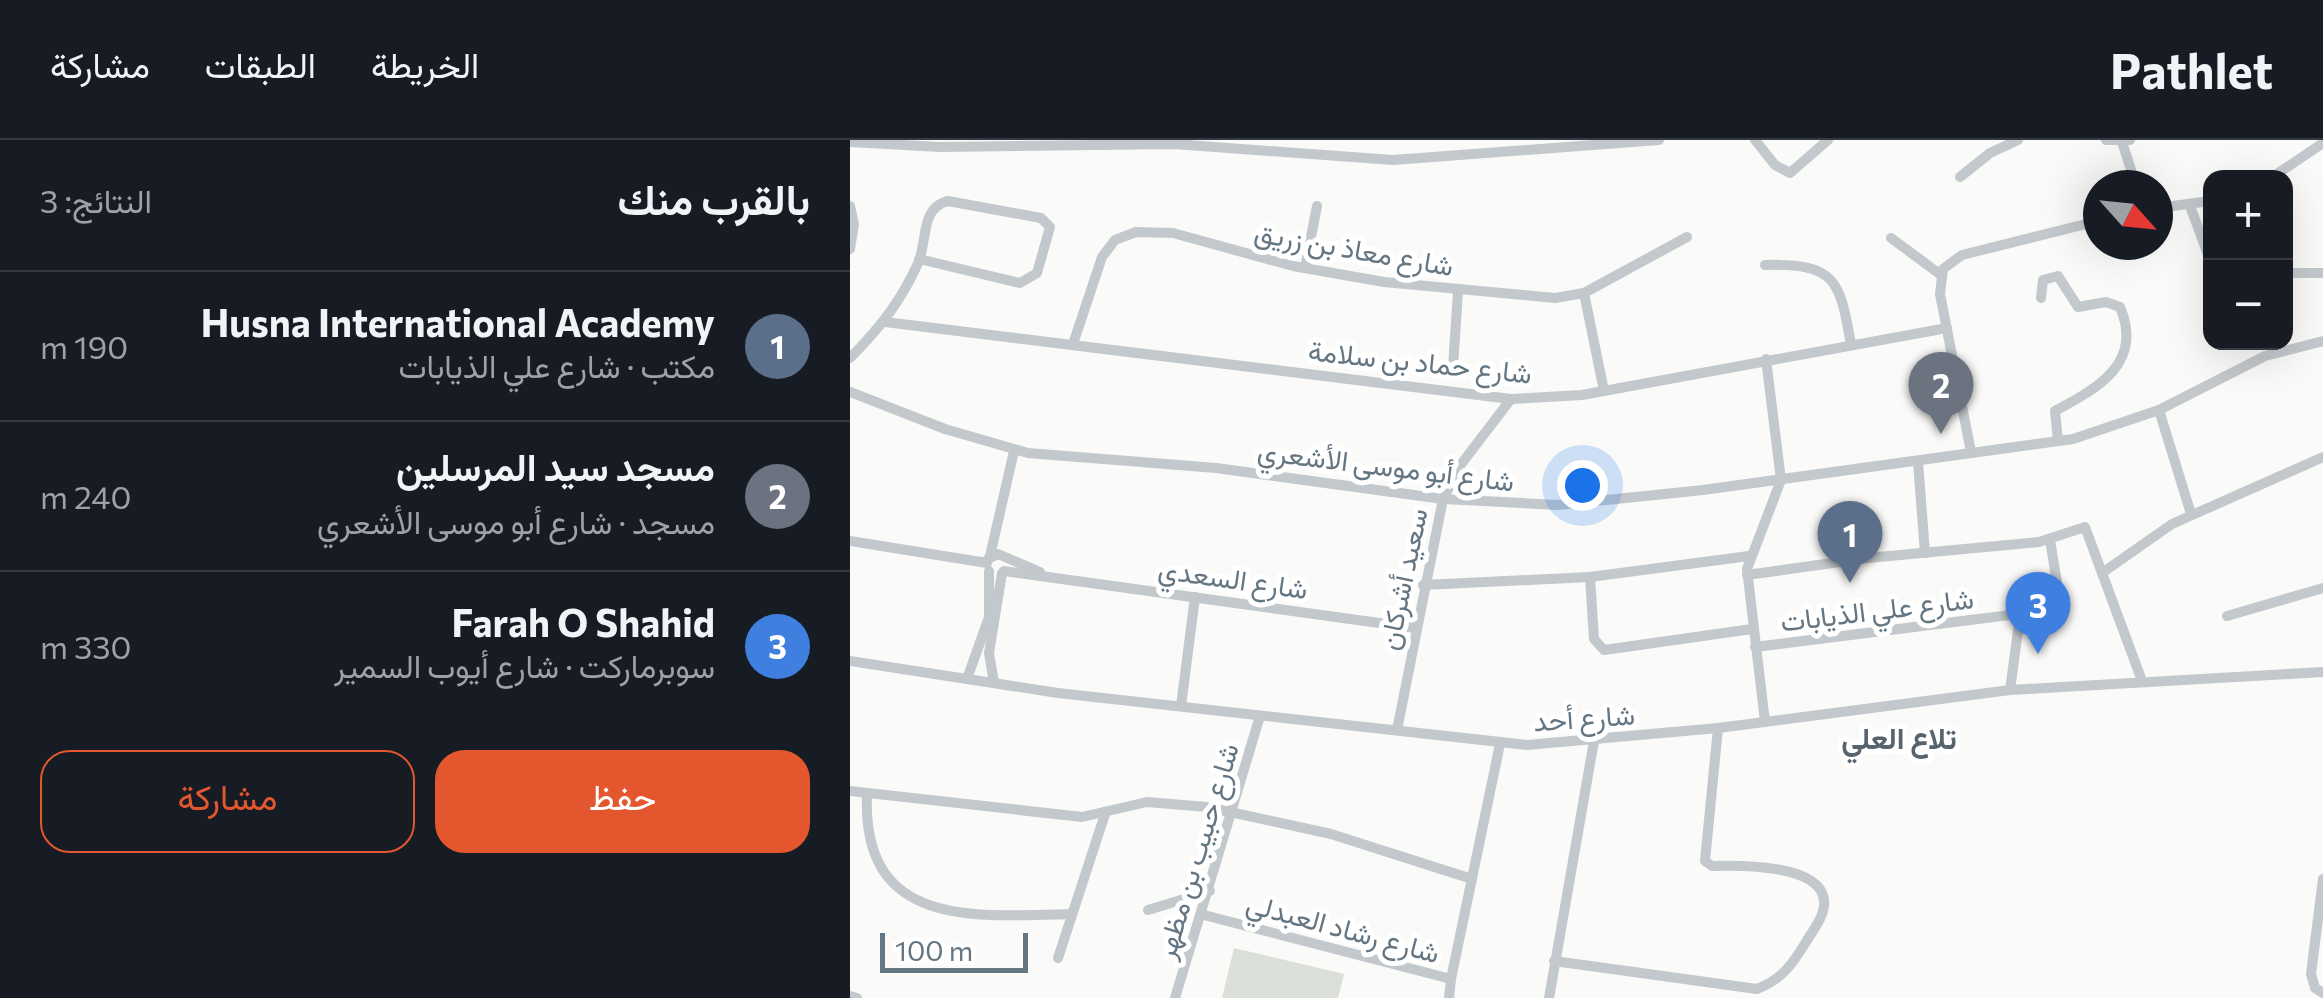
<!DOCTYPE html>
<html lang="ar">
<head>
<meta charset="utf-8">
<style>
	body { margin:0; font-family:Commissioner,Vazirmatn,sans-serif; background:#242831; color:#f1f3f6; direction:rtl }
	.controls { position:absolute; right:30px; top:30px; display:grid; overflow:hidden; border-radius:20px; box-shadow:0 10px 40px #0002 }
	.controls button { width:90px; height:90px; display:grid; place-items:center; padding:0; border:0; border-bottom:2px solid #363941; background:#171b24; color:#f1f3f6; font:50px sans-serif }
	.compass { position:absolute; left:1233px; top:30px; width:90px; height:90px; border-radius:50%; background:#171b24; box-shadow:0 10px 40px #0002; rotate:117deg }
	.scale { position:absolute; left:30px; bottom:25px; width:148px; box-sizing:border-box; padding-left:10px; border:5px solid #657683; border-top:0; font-size:28px; line-height:35px; white-space:nowrap; color:#657683; -webkit-text-stroke:8px #fff; paint-order:stroke }
	.you { position:absolute; left:732px; top:345px; width:35px; height:35px; margin:-25px; border:8px solid #fff; border-radius:50%; background:#1a73e8; box-shadow:0 0 0 15px #1a73e833 }
	.badge { display:grid; place-items:center; width:65px; height:65px; border-radius:50%; background:#e4572e; color:#fff; font-size:32px; font-weight:700 }
	.pin { position:absolute; translate:-50% -82px; filter:drop-shadow(0 2px 5px #0008) }
	.pin::after { content:''; position:absolute; top:52px; width:35px; height:30px; background:inherit; clip-path:polygon(0 0,100% 0,50% 100%) }
	.list { margin:0; padding:0; list-style:none }
	h2 { display:flex; justify-content:space-between; align-items:center; height:130px; margin:0; padding:0 40px; font-size:42px }
	h2 small { font-size:32px; font-weight:400; color:#9ea1a6 }
	.list li { display:grid; grid-template-columns:65px 1fr auto; gap:30px; align-items:center; box-sizing:border-box; height:150px; padding:0 40px; border-top:2px solid #363941 }
	.list b { display:block; font-size:38px; white-space:nowrap }
	.list p { margin:0; font-size:32px; white-space:nowrap; color:#9ea1a6 }
	.list em { font-size:32px; font-style:normal; color:#9ea1a6 }
	.actions { display:flex; gap:20px; padding:30px 40px }
	.actions a { flex:1; padding:22px 0; border:2px solid #e4572e; border-radius:30px; text-align:center; font-size:35px; color:#e4572e }
	.actions .main { background:#e4572e; color:#fff }
	.map { position:relative; flex:none; width:1473px; height:858px; overflow:hidden; direction:ltr }
	header { display:flex; align-items:center; gap:60px; box-sizing:border-box; height:140px; padding:0 50px; background:#171b24; border-bottom:2px solid #363941 }
	header strong { font-size:48px }
	nav { display:flex; gap:55px; margin-inline-start:auto; font-size:35px }
	main { display:flex }
	aside { flex:1; background:#171b24 }
	.map>svg:first-child { display:block }
	.green { fill:#dadfd7 }
	.lines { fill:none; stroke-linecap:round; stroke-linejoin:round }
	.street { stroke:#c3c8cc; stroke-width:10 }
	.labels { text-anchor:middle; stroke-width:10; stroke-linejoin:round; paint-order:stroke }
	.street-label { font-size:28px; fill:#657683; stroke:#fff }
	.neighbourhood-label { font-size:30px; font-weight:bold; fill:#57646e; stroke:#fff }
</style>
</head>
<body>
<header>
<strong>Pathlet</strong>
<nav><a>الخريطة</a><a>الطبقات</a><a>مشاركة</a></nav>
</header>
<main>
<div class="map">
<svg width="1473" height="858" viewBox="0 0 1473 858">
	<rect width="100%" height="100%" fill="#fafaf8"/>
	<polygon class="green" points="384,808 494,834 488,858 372,858"/>
	<g class="lines">
		<g class="street">
			<polyline points="905,0 925,25 940,33 978,0"/>
			<polyline points="1256,0 1280,0"/>
			<polyline points="0,2 90,7 324,4 543,20 809,0"/>
			<polyline points="1272,2 1286,45"/>
			<polyline points="1110,37 1140,13 1168,0"/>
			<polyline points="1421,38 1473,3"/>
			<polyline points="0,66 4,84 0,109"/>
			<polyline points="1340,66 1360,120"/>
			<polyline points="1308,68 1360,61"/>
			<polyline points="1041,98 1091,135"/>
			<path d="M915,125C986,123 990,140 1001,205"/>
			<polyline points="455,128 467,66"/>
			<polyline points="1436,133 1473,133"/>
			<polyline points="734,153 754,251"/>
			<path d="M1191,158L1193,140L1208,136L1228,167L1256,162L1270,167C1294,223 1248,248 1205,271L1208,301"/>
			<polyline points="35,182 661,259 732,255 1097,188"/>
			<polyline points="223,204 252,117 265,100 286,92 323,93 443,126 534,142 705,158 734,153 837,97"/>
			<path d="M0,218C29,189 52,160 69,121C77,100 71,67 98,61L191,78L200,87L187,133L170,143L69,119"/>
			<polyline points="603,227 608,151"/>
			<polyline points="0,252 95,289 178,313 366,328 593,359 708,365 853,350 1223,299 1309,270 1415,216 1473,201"/>
			<polyline points="1309,270 1341,374"/>
			<polyline points="1121,312 1090,154 1093,129 1112,115 1248,81"/>
			<polyline points="1068,322 1075,413"/>
			<polyline points="0,401 137,423"/>
			<polyline points="140,416 164,311"/>
			<polyline points="138,419 148,414 190,432"/>
			<polyline points="154,431 565,488"/>
			<polyline points="1252,433 1322,384 1473,317"/>
			<polyline points="897,435 1018,418 1189,402 1235,387 1292,541"/>
			<polyline points="740,437 744,499 754,510 902,489"/>
			<polyline points="573,445 740,437 899,416"/>
			<polyline points="1377,476 1473,448"/>
			<polyline points="905,507 1200,470 1209,455 1200,400"/>
			<polyline points="0,521 208,553 677,605 868,588 1160,550 1473,532"/>
			<polyline points="117,539 139,477 139,431"/>
			<polyline points="144,543 139,513 152,433"/>
			<polyline points="1160,550 1170,476"/>
			<polyline points="331,566 345,457"/>
			<polyline points="915,582 897,429 931,340 916,219"/>
			<polyline points="547,590 593,359 612,323 661,259"/>
			<polyline points="0,651 232,677 297,662 357,667 481,694 622,739"/>
			<path d="M17,653C11,787 120,777 221,774"/>
			<polyline points="1473,739 1461,834 1465,848 1473,853"/>
			<polyline points="298,770 360,751"/>
			<polyline points="354,775 601,839 599,858"/>
			<polyline points="208,818 255,674"/>
			<path d="M704,821L907,849C932,839 942,825 956,802C963,790 976,775 974,760C970,724 888,725 862,726L855,721L868,588"/>
			<polyline points="601,839 650,604"/>
			<polyline points="0,856 7,858"/>
			<polyline points="325,858 410,576"/>
			<polyline points="699,858 744,601"/>
		</g>
	</g>
	<g class="labels">
		<g class="street-label">
			<text transform="translate(504 109) rotate(10)" y="10">شارع معاذ بن زريق</text>
			<text transform="translate(570 222) rotate(6)" y="10">شارع حماد بن سلامة</text>
			<text transform="translate(536 326) rotate(7)" y="10">شارع أبو موسى الأشعري</text>
			<text transform="translate(383 439) rotate(8)" y="10">شارع السعدي</text>
			<text transform="translate(553 439) rotate(-78)" y="10">سعيد أشركان</text>
			<text transform="translate(1027 470) rotate(-7)" y="10">شارع علي الذيابات</text>
			<text transform="translate(734 578) rotate(-4)" y="10">شارع أحد</text>
			<text transform="translate(347 711) rotate(-73)" y="10">شارع حبيب بن مظهر</text>
			<text transform="translate(493 788) rotate(15)" y="10">شارع رشاد العبدلي</text>
		</g>
		<g class="neighbourhood-label">
			<text x="1049" y="609">تلاع العلي</text>
		</g>
	</g>
</svg>
<div class="controls">
<button>+</button>
<button>−</button>
</div>
<svg class="compass" viewBox="-18 -18 36 36"><path d="M0-13l5 13h-10z" fill="#e53935"/><path d="M0 13l5-13h-10z" fill="#9ea1a6"/></svg>
<div class="scale">100 m</div>
<div class="you"></div>
<div class="pin badge" style="left:1000px;top:443px;background:#5c6f8a">1</div>
<div class="pin badge" style="left:1091px;top:294px;background:#6b7280">2</div>
<div class="pin badge" style="left:1188px;top:514px;background:#3f7fe0">3</div>
</div>
<aside>
<h2>بالقرب منك<small>النتائج: 3</small></h2>
<ul class="list">
<li><span class="badge" style="background:#5c6f8a">1</span><div><b>Husna International Academy</b><p>مكتب · شارع علي الذيابات</p></div><em>190 m</em></li>
<li><span class="badge" style="background:#6b7280">2</span><div><b>مسجد سيد المرسلين</b><p>مسجد · شارع أبو موسى الأشعري</p></div><em>240 m</em></li>
<li><span class="badge" style="background:#3f7fe0">3</span><div><b>Farah O Shahid</b><p>سوبرماركت · شارع أيوب السمير</p></div><em>330 m</em></li>
</ul>
<div class="actions"><a class="main">حفظ</a><a>مشاركة</a></div>
</aside>
</main>
</body>
</html>
